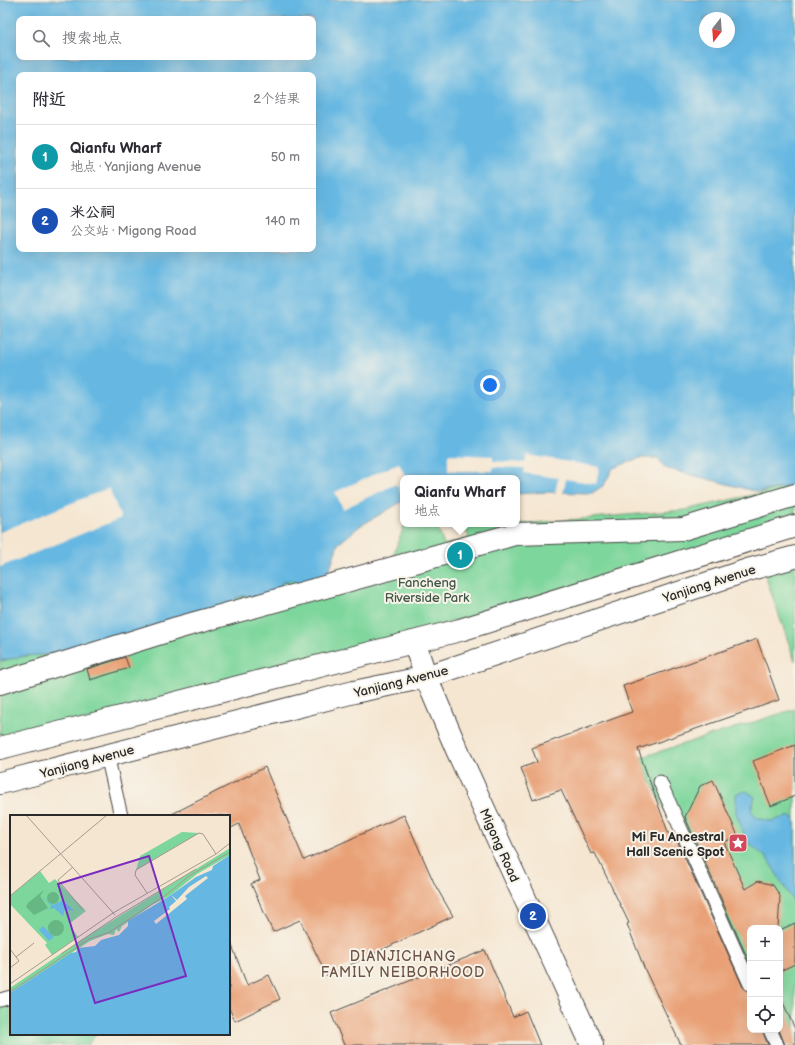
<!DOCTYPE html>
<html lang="zh">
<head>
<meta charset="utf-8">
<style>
	body { margin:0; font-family:"Balsamiq Sans","LXGW WenKai TC",sans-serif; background:#f2f2f3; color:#2b2b33 }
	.controls { position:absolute; right:12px; bottom:12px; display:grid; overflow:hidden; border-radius:8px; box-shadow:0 4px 16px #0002 }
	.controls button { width:36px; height:36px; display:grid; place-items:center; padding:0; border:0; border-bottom:1px solid #e1e1e2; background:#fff; color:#2b2b33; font:20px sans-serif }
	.compass { position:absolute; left:699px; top:12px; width:36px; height:36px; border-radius:50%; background:#fff; box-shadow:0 4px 16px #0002; rotate:197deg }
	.you { position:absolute; left:490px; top:385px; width:14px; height:14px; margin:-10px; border:3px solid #fff; border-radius:50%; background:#1a73e8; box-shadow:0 0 0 6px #1a73e833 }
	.badge { display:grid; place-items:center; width:26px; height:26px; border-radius:50%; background:#111827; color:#fff; font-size:13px; font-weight:700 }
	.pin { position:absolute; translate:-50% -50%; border:2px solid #fff; box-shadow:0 1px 4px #0006 }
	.popup { position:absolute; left:400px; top:475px; width:120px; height:52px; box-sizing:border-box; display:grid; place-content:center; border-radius:8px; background:#fff; filter:drop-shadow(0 1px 3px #0005); font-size:13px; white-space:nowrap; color:#7c7c81 }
	.popup b { font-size:15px; color:#2b2b33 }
	.popup::after { content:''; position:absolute; left:50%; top:100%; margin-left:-8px; border:8px solid transparent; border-top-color:#fff }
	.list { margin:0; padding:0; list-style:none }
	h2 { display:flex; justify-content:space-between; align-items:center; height:52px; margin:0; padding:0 16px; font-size:17px }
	h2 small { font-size:13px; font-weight:400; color:#7c7c81 }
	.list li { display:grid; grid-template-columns:26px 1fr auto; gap:12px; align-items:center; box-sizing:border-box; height:64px; padding:0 16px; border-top:1px solid #e1e1e2 }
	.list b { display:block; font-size:15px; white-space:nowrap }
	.list p { margin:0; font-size:13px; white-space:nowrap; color:#7c7c81 }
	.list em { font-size:13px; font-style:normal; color:#7c7c81 }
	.icon { flex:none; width:22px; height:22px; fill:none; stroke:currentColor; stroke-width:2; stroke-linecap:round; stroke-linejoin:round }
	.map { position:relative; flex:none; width:795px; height:1045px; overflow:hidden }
	.search { position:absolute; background:#fff; box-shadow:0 4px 16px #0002; left:16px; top:16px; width:300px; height:44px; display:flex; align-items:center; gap:10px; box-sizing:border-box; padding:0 14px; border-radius:8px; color:#7c7c81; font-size:15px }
	.panel { position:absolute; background:#fff; box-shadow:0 4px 16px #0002; left:16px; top:72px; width:300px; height:180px; border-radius:8px }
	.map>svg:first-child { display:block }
	.green { fill:#7dd69b; stroke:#548063 }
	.water { fill:#66b8e2; stroke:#487286; fill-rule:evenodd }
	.pier { fill:#f5e6d1 }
	.building { fill:#e9a076 }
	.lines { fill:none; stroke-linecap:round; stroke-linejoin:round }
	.lane-casing { stroke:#494744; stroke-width:15 }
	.street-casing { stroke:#494744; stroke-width:24 }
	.secondary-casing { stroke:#494744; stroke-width:24 }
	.lane { stroke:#fff; stroke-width:13 }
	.street { stroke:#fff; stroke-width:22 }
	.secondary { stroke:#fff; stroke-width:22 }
	.labels { text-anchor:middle; stroke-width:4; stroke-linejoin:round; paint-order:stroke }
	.park-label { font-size:13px; fill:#405647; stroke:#f7f3e8 }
	.street-label { font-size:13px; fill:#2b2b2b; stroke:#f7f3e8 }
	.poi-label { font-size:13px; font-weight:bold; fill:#2b2b2b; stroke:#f7f3e8; text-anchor:end }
	.neighbourhood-label { font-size:14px; letter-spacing:1px; fill:#6e5445; stroke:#f7f3e8 }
	.inset-river { fill:none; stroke:#66b8e2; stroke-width:2 }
	.inset-road { fill:none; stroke:#a49b8f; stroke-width:1 }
	.view { fill:#7b2cbf; fill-opacity:0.15; stroke:#7b2cbf; stroke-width:2 }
	.inset-edge { fill:none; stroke:#2b2b2b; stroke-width:2 }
</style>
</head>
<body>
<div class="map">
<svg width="795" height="1045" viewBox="0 0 795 1045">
	<rect width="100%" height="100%" fill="#f7f3e8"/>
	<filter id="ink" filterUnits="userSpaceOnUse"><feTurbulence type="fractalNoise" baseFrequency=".025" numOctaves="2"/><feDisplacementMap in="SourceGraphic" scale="8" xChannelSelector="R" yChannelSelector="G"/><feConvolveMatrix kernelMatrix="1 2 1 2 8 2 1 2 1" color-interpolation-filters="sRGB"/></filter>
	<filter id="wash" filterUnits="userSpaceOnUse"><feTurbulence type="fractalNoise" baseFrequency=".012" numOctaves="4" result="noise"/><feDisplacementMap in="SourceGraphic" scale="16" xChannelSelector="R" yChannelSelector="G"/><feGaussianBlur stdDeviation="0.9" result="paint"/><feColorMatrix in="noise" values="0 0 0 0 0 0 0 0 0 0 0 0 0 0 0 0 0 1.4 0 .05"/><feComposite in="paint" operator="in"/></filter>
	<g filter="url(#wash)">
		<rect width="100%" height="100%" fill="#f5e6d1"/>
		<g class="green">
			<polygon points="795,471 795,526 0,748 0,661 24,656 91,652 189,620 190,612 246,595 253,600 282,582 291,580 301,585 392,558 405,524 436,524 444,545 469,538 464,524 517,524 517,521 522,524 685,510 792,486"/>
			<polygon points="795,564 795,661 764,572"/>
			<polygon points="795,709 795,1045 782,1045 774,1030 780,1030 780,928 750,928 750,981 639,758"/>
			<polygon points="11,997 11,1034 96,1034 88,1045 0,1045 0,1000"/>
		</g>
		<g class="water">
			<path d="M0,0H795V471L792,486L758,492L665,468L658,458H640L613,468L604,485L592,493L545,492L517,494V478H403V501L360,526L338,544L327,577L301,585L291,580L282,582L281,593L253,600L246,595L236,598L235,607L209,614L202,609L191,612L189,620L91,652L24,656L0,661ZM705,18H729V42H705ZM19,19H313V57H19ZM19,75H313V249H19Z"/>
			<polygon points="746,791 755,797 751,810 757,818 770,821 791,816 795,821 795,904 767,858 747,842 736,813 736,794"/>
		</g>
		<g class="pier">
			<polygon points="448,454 493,456 493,461 525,463 527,455 599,467 596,484 566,479 563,494 555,494 558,478 524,473 525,468 493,467 493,471 448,471"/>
			<polygon points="399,463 406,478 403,478 401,482 403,486 403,498 396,484 343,509 335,492"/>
			<polygon points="109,488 121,518 0,567 0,532"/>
		</g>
		<g id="blocks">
			<g class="building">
				<polygon points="757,639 779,700 638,749 672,843 675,836 743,987 750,992 750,1030 762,1030 768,1045 681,1045 645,970 627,924 629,923 595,853 591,854 561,790 533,800 521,768 537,762 532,748 632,712 623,686"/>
				<polygon points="125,657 129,668 90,680 87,669"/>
				<polygon points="795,745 795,796 771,806 753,761"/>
				<polygon points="265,767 304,860 404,815 435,885 453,916 327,976 300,920 273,932 251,884 260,880 239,824 229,829 229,816 168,816"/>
				<polygon points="713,780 738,836 724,842 745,889 758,881 773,885 780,896 778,928 750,928 750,964 685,817 700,786"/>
				<polygon points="795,923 795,964 780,971 780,930"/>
				<polygon points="229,943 231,943 247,985 269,975 280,999 235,1021 229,1008"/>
				<polygon points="485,950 513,1017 526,1011 540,1045 344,1045 331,1013"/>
				<polygon points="780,996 795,1029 795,1045 785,1045 779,1030"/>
			</g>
		</g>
	</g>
	<g filter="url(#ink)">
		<use href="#blocks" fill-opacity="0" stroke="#494744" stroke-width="1"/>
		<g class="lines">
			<g class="lane-casing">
				<g id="lane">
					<polyline points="107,755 121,816"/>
					<polyline points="660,782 750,984"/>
					<polyline points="0,1000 11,997"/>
					<polyline points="770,1030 777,1045"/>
				</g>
			</g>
			<g class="street-casing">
				<polyline id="street" points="0,683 177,628 515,534 683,529 795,495"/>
			</g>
			<g class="secondary-casing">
				<g id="secondary">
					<polyline points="414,642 426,677 457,750 592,1045"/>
					<polyline points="0,748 460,630 795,526"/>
					<polyline points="0,783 354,692 426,677 751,569 795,557"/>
				</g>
			</g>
			<use href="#lane" class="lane"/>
			<use href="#street" class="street"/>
			<use href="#secondary" class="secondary"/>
		</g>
	</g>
	<defs>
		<g id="sight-square" transform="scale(1)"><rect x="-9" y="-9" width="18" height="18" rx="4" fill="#d1495b" stroke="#f7f3e8"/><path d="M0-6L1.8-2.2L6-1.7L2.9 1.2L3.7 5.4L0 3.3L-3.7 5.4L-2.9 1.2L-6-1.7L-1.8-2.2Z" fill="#fff"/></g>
	</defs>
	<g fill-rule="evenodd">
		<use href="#sight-square" x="738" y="843"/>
	</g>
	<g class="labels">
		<g class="park-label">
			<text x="427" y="587">Fancheng<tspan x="427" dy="15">Riverside Park</tspan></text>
		</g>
		<g class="street-label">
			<text transform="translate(709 583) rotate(-18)" y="5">Yanjiang Avenue</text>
			<text transform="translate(401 681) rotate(-14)" y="5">Yanjiang Avenue</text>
			<text transform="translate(87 761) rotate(-15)" y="5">Yanjiang Avenue</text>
			<text transform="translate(500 845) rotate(66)" y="5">Migong Road</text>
		</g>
		<g class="poi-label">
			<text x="724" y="841">Mi Fu Ancestral<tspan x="724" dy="15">Hall Scenic Spot</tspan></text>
		</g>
		<g class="neighbourhood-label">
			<text x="403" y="961">DIANJICHANG<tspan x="403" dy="16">FAMILY NEIBORHOOD</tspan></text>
		</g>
	</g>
	<g transform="translate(10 815)">
		<rect width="220" height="220" fill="#f5e6d1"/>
		<path d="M172,17L189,18L126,55L130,41ZM220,33V40L187,59L161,80L142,90L112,111L109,117L106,114L104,120L98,119L80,126L0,178V173L74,123ZM30,56L39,68L45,64L76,96L59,109L68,122L42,140L35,130L37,128L0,89V81Z" fill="#7dd69b"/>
		<path d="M34,75L30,81L38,93L24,100L16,92L18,88ZM37 83a6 6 0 1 1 12 0a6 6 0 1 1-12 0ZM38 113a8 8 0 1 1 16 0a8 8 0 1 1-16 0Z" fill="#66b783"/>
		<path d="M220,40V220H0V178L61,138L66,137L68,133L85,131L91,125L109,120L118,111V106L161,80L186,62L202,55L203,51ZM30,81L43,90L53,85L64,96L55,94L53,101L44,93L40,94L41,90ZM33,111L44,122L39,126L29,115Z" fill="#66b8e2"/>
		<path d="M196,61L198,63L175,81L177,84L146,109L144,106L160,94L159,92L166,86L161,80L167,85L179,72Z" fill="#f5e6d1"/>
		<path class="inset-river" d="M185,74L203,94L220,102"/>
		<path class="inset-road" d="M16,0L105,100M63,52L48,65L73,95M137,78L125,60L126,55L189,18L193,19L206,39M0,81L97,0M0,134L9,146L0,153M51,139L106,102L186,54M6,142L24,128M0,169L103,98L206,39L220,28M0,177L79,124L98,118L156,80L179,61L220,37"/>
		<path class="view" d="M139,41L176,161L85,188L48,69Z"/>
		<rect width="220" height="220" class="inset-edge"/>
	</g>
</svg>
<div class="controls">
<button>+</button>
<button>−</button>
<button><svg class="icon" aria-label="locate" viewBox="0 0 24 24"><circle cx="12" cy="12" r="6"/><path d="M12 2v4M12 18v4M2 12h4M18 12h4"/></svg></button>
</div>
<svg class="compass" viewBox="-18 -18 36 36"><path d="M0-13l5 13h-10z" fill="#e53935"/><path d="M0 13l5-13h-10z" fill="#7c7c81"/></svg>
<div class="you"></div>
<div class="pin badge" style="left:460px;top:555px;background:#0f9aa8">1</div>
<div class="popup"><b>Qianfu Wharf</b>地点</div>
<div class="pin badge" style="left:533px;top:916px;background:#1a4fb4">2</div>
<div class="search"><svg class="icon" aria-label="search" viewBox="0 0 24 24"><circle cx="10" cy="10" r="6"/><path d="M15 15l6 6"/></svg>搜索地点</div>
<section class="panel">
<h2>附近<small>2个结果</small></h2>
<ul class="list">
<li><span class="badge" style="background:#0f9aa8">1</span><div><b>Qianfu Wharf</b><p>地点 · Yanjiang Avenue</p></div><em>50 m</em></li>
<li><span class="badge" style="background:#1a4fb4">2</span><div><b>米公祠</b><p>公交站 · Migong Road</p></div><em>140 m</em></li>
</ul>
</section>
</div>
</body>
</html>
